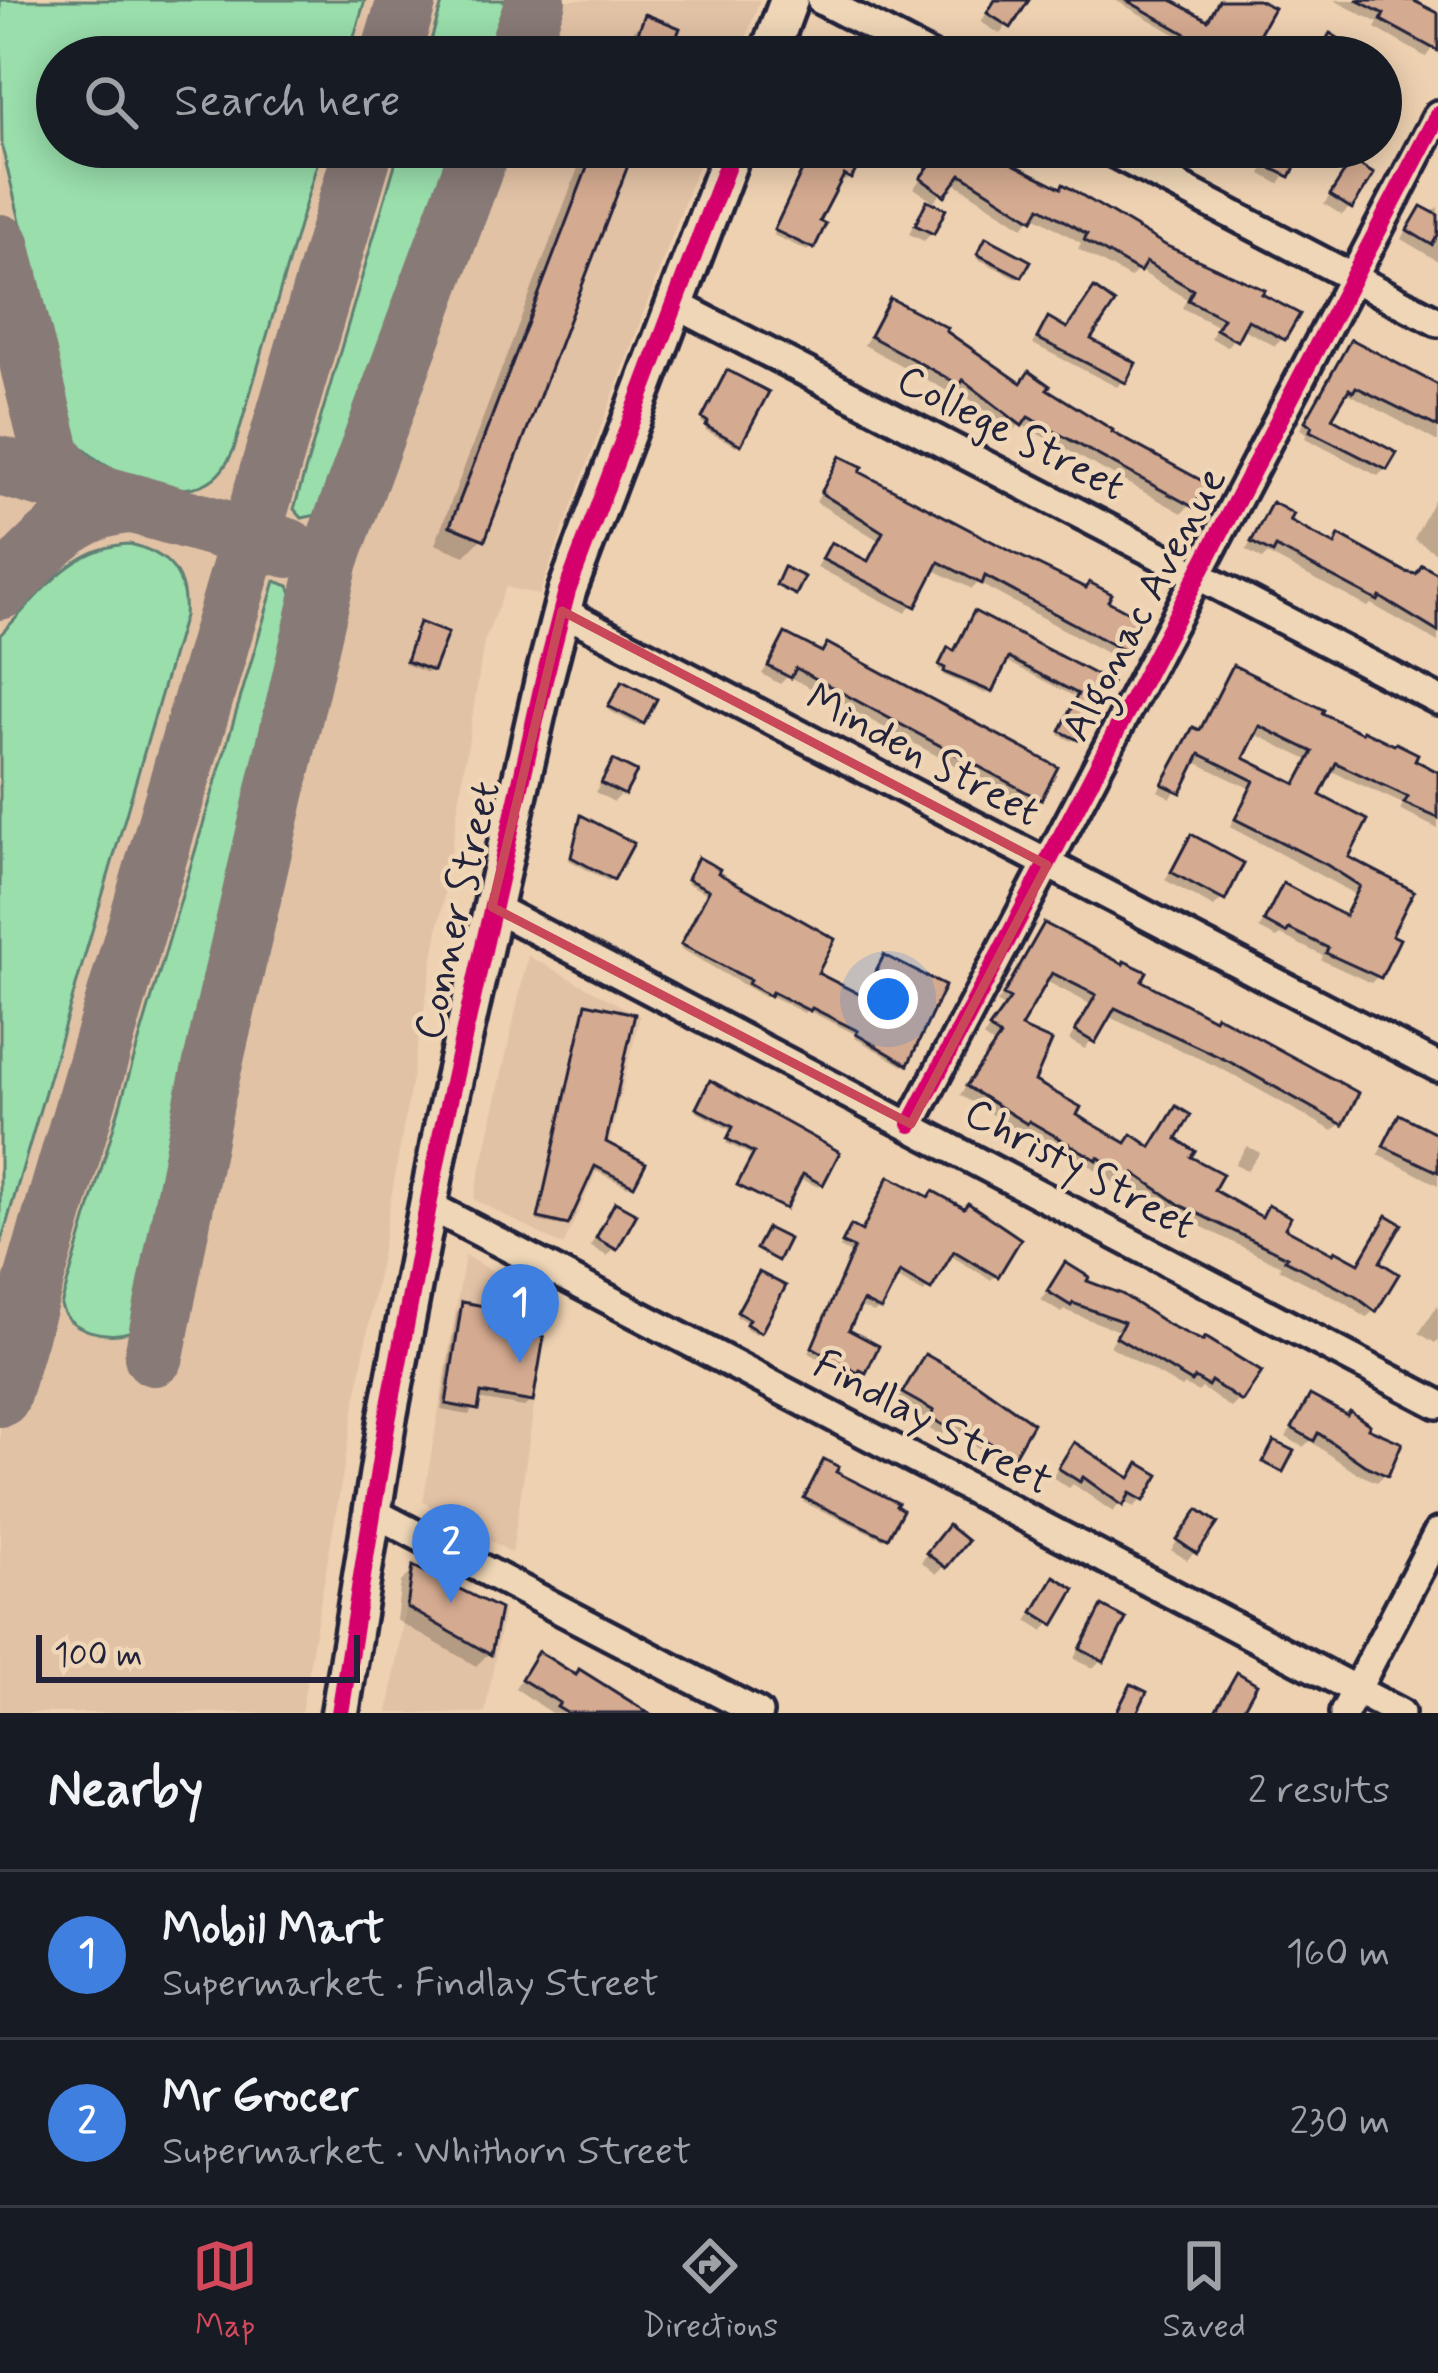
<!DOCTYPE html>
<html lang="en">
<head>
<meta charset="utf-8">
<style>
	body { margin:0; font-family:Mynerve,sans-serif; background:#242831; color:#f1f3f6 }
	.scale { position:absolute; left:36px; bottom:30px; width:324px; box-sizing:border-box; padding-left:12px; border:6px solid #22223b; border-top:0; font-size:33px; line-height:42px; white-space:nowrap; color:#22223b; -webkit-text-stroke:9px #eed6b6; paint-order:stroke }
	.you { position:absolute; left:888px; top:999px; width:42px; height:42px; margin:-30px; border:9px solid #fff; border-radius:50%; background:#1a73e8; box-shadow:0 0 0 18px #1a73e833 }
	.badge { display:grid; place-items:center; width:78px; height:78px; border-radius:50%; background:#d1495b; color:#fff; font-size:39px; font-weight:700 }
	.pin { position:absolute; translate:-50% -99px; filter:drop-shadow(0 3px 6px #0008) }
	.pin::after { content:''; position:absolute; top:63px; width:42px; height:36px; background:inherit; clip-path:polygon(0 0,100% 0,50% 100%) }
	.list { margin:0; padding:0; list-style:none }
	h2 { display:flex; justify-content:space-between; align-items:center; height:156px; margin:0; padding:0 48px; font-size:51px }
	h2 small { font-size:39px; font-weight:400; color:#9ea1a6 }
	.list li { display:grid; grid-template-columns:78px 1fr auto; gap:36px; align-items:center; box-sizing:border-box; height:168px; padding:0 48px; border-top:3px solid #363941 }
	.list b { display:block; font-size:45px; white-space:nowrap }
	.list p { margin:0; font-size:39px; white-space:nowrap; color:#9ea1a6 }
	.list em { font-size:39px; font-style:normal; color:#9ea1a6 }
	.icon { flex:none; width:66px; height:66px; fill:none; stroke:currentColor; stroke-width:2; stroke-linecap:round; stroke-linejoin:round }
	.map { position:relative; flex:none; width:1438px; height:1713px; overflow:hidden }
	.search { position:absolute; background:#171b24; box-shadow:0 6px 30px #0003; left:36px; right:36px; top:36px; height:132px; display:flex; align-items:center; gap:30px; box-sizing:border-box; padding:0 42px; border-radius:66px; color:#9ea1a6; font-size:45px }
	.sheet { height:492px; background:#171b24 }
	nav { display:flex; justify-content:space-around; align-items:center; box-sizing:border-box; height:168px; border-top:3px solid #363941; background:#171b24; font-size:33px; color:#9ea1a6 }
	nav a { display:grid; justify-items:center; gap:6px }
	nav .on { color:#d1495b }
	.map>svg:first-child { display:block }
	.built { fill:#e2c2a5 }
	.green { fill:#99deab; stroke:#5e8073; stroke-width:3 }
	.shadow { fill:#0003; fill-rule:evenodd }
	.lines { fill:none; stroke-linecap:round; stroke-linejoin:round }
	.taxiway { stroke:#887a76; stroke-width:60 }
	.building { fill:#d4aa90; stroke:#22223b; stroke-width:3; fill-rule:evenodd }
	.street-casing { stroke:#22223b; stroke-width:36 }
	.secondary-casing { stroke:#22223b; stroke-width:45 }
	.street { stroke:#eed6b6; stroke-width:27 }
	.secondary { stroke:#eed6b6; stroke-width:36 }
	.cycleway-casing { stroke:#eed6b6; stroke-width:26 }
	.cycleway { stroke:#d6006c; stroke-width:18 }
	.marked { fill:none; stroke:#c84759; stroke-width:9; stroke-linejoin:round }
	.labels { text-anchor:middle; stroke-width:9; stroke-linejoin:round; paint-order:stroke }
	.street-label { font-size:42px; fill:#22223b; stroke:#eed6b6 }
</style>
</head>
<body>
<div class="map">
<svg width="1438" height="1713" viewBox="0 0 1438 1713">
	<rect width="100%" height="100%" fill="#eed1b1"/>
	<filter id="ink" filterUnits="userSpaceOnUse"><feTurbulence type="fractalNoise" baseFrequency=".00833" numOctaves="2"/><feDisplacementMap in="SourceGraphic" scale="24" xChannelSelector="R" yChannelSelector="G"/><feConvolveMatrix kernelMatrix="1 2 1 2 8 2 1 2 1" color-interpolation-filters="sRGB"/></filter>
	<g filter="url(#ink)">
		<g class="built">
			<polygon points="0,0 760,0 739,57 57,57 57,147 705,147 539,595 506,587 484,642 446,884 301,1713 0,1713"/>
			<polygon points="528,956 640,1016 608,1147 563,1246 474,1199"/>
			<polygon points="465,1256 550,1302 512,1553 423,1502"/>
			<polygon points="413,1560 504,1610 485,1713 388,1713"/>
		</g>
		<g class="green">
			<path d="M0,0H365L348,57H57V147H322L234,449C227,464 220,477 204,484C167,501 91,468 72,434L2,147Z"/>
			<polygon points="443,0 511,0 490,57 426,57"/>
			<polygon points="400,147 457,147 324,504 317,515 302,518 294,509"/>
			<path d="M130,544C170,554 187,575 184,616L0,1246V635C39,596 71,546 130,544Z"/>
			<path d="M275,581L289,586L295,600L177,1127L140,1315L133,1330C111,1341 66,1331 61,1305Z"/>
		</g>
		<g class="shadow">
			<polygon points="995,0 1026,0 1000,34 981,22"/>
			<polygon points="1115,0 1154,0 1207,23 1219,0 1251,0 1243,57 1215,57"/>
			<polygon points="1334,0 1417,0 1415,5 1438,17 1438,40 1426,57 1375,28 1378,23"/>
			<polygon points="646,18 666,57 620,57 628,36"/>
			<polygon points="586,147 631,147 482,538 465,556 435,544"/>
			<polygon points="806,147 865,147 849,177 845,181 839,178 816,222 808,251 773,235 807,160 801,157"/>
			<polygon points="944,147 974,147 1283,338 1275,346 1241,328 1227,347 1211,338 1217,326 1182,308 1187,299 1138,270 1130,278 1078,249 1081,243 1033,215 1023,227 952,181 931,205 932,233 924,241 909,234 919,212 931,200 914,188"/>
			<polygon points="1275,147 1302,147 1279,184 1261,174"/>
			<polygon points="1345,172 1350,207 1342,215 1324,204"/>
			<polygon points="1438,207 1438,261 1401,239 1422,209 1430,214"/>
			<polygon points="983,244 1019,275 1016,278 976,258"/>
			<polygon points="890,301 1019,386 1043,390 1190,505 1182,513 1020,424 1012,432 954,387 949,392 864,345"/>
			<polygon points="1048,321 1086,340 1123,381 1117,387 1033,344"/>
			<polygon points="1351,343 1438,389 1438,442 1348,393 1328,419 1385,469 1378,476 1305,438 1307,433 1300,429"/>
			<polygon points="724,377 739,443 736,446 705,430 707,426 701,422"/>
			<polygon points="841,459 856,473 1139,621 1123,651 1116,658 978,583 972,589 932,569 906,613 817,567 831,545 866,563 878,540 816,502"/>
			<polygon points="1438,492 1438,554 1414,539"/>
			<polygon points="1273,506 1286,522 1332,547 1340,539 1438,591 1438,642 1371,604 1368,607 1267,554 1262,559 1246,550"/>
			<polygon points="972,618 1098,703 1092,704 1072,741 1059,735 1077,698 1004,660 986,694 943,675 945,672 938,669 945,654 954,654"/>
			<polygon points="417,628 430,670 427,673 405,664"/>
			<polygon points="786,637 819,654 828,646 1039,798 1031,806 788,676 780,684 762,674"/>
			<path d="M1234,668L1438,775V829L1400,810L1403,804L1329,770L1316,796L1388,937L1378,976L1371,983L1321,960L1323,956L1281,935L1277,938L1259,929L1284,887L1343,918L1355,894L1230,827L1249,788L1193,761L1171,798L1158,791L1187,737L1194,730L1198,732ZM1253,733L1308,760L1293,785L1240,759Z"/>
			<polygon points="619,688 642,723 639,726 608,710"/>
			<polygon points="613,763 622,793 614,802 595,792"/>
			<polygon points="582,818 611,878 608,881 569,860"/>
			<polygon points="1191,838 1222,899 1214,907 1165,880"/>
			<polygon points="695,864 714,874 814,974 862,999 906,1063 903,1066 855,1038 857,1035 807,1010 804,1013 767,994 764,997 680,948 708,894 686,883"/>
			<polygon points="1045,926 1138,983 1341,1123 1333,1131 1222,1069 1107,1016 1085,1049 1069,1040 1090,1004 1044,980 1017,1028 1031,1082 1073,1116 1124,1146 1149,1150 1176,1110 1173,1140 1210,1192 1259,1218 1268,1209 1281,1229 1332,1257 1357,1265 1387,1219 1376,1264 1374,1310 1366,1318 1347,1304 1279,1269 1281,1266 1172,1212 1125,1180 1119,1186 1088,1164 1086,1166 1019,1127 1017,1130 960,1095 995,1046 983,1037 1005,1008 997,1003"/>
			<polygon points="587,1006 602,1144 631,1184 628,1187 590,1168 562,1226 537,1221"/>
			<polygon points="708,1086 821,1184 818,1187 726,1143 732,1131 695,1111"/>
			<polygon points="1399,1118 1438,1137 1438,1185 1378,1154"/>
			<polygon points="1247,1146 1260,1153 1247,1171 1235,1164"/>
			<polygon points="889,1180 996,1275 991,1280 948,1254 924,1293 894,1276 878,1308 874,1313 857,1305 845,1331 863,1371 851,1376 809,1353 851,1254 840,1248 847,1234 860,1233"/>
			<polygon points="616,1206 615,1248 607,1256 590,1246"/>
			<polygon points="1065,1266 1083,1282 1168,1328 1239,1400 1231,1408 1202,1388 1198,1392 1185,1385 1182,1388 1110,1346 1119,1331 1064,1310 1061,1313 1041,1300"/>
			<polygon points="757,1278 759,1331 756,1334 745,1328 748,1323 736,1316"/>
			<polygon points="1438,1304 1438,1340 1435,1343 1419,1333"/>
			<polygon points="463,1305 488,1331 531,1401 524,1407 477,1399 469,1415 441,1410 457,1312"/>
			<polygon points="925,1358 1010,1456 1003,1464 948,1428 941,1436 925,1426 928,1420 897,1402"/>
			<polygon points="1311,1398 1385,1474 1377,1482 1356,1473 1310,1441 1303,1447 1286,1437"/>
			<polygon points="1067,1454 1128,1480 1139,1467 1142,1499 1134,1507 1122,1501 1113,1512 1073,1484 1069,1488 1052,1477"/>
			<polygon points="821,1466 832,1473 886,1536 883,1539 803,1502"/>
			<polygon points="1198,1513 1195,1552 1187,1560 1171,1550"/>
			<polygon points="940,1537 944,1566 936,1574 921,1562"/>
			<polygon points="414,1570 497,1611 488,1654 476,1666 396,1620 401,1582"/>
			<polygon points="1054,1580 1051,1623 1043,1631 1027,1621"/>
			<polygon points="1102,1610 1101,1660 1093,1668 1074,1658"/>
			<polygon points="531,1663 631,1713 551,1713 515,1688"/>
		</g>
		<g class="lines">
			<g class="taxiway">
				<polyline points="390,57 407,0"/>
				<polyline points="515,57 536,0"/>
				<polyline points="0,244 51,452 66,476 89,491"/>
				<polyline points="0,466 288,548"/>
				<path d="M0,590C41,550 74,504 135,504"/>
				<polyline points="154,1356 205,1098 329,560 481,147"/>
				<polyline points="0,1397 364,147"/>
			</g>
		</g>
		<g class="building">
			<polygon points="995,0 1029,0 1011,28 987,13"/>
			<polygon points="1126,0 1171,0 1208,20 1219,0 1258,0 1274,8 1246,57 1227,57"/>
			<polygon points="1356,0 1412,0 1438,13 1438,51 1381,20 1384,14"/>
			<polygon points="645,14 680,28 669,57 629,57"/>
			<polygon points="1330,33 1346,43 1370,57 1316,57"/>
			<polygon points="595,147 635,147 485,540 450,526"/>
			<polygon points="813,147 869,147 851,179 844,175 820,221 826,224 814,249 774,230"/>
			<polygon points="943,147 979,147 1061,188 1063,184 1167,246 1265,290 1262,294 1300,314 1285,340 1248,320 1237,341 1216,329 1223,318 1188,300 1193,290 1146,262 1140,272 1084,240 1087,234 1040,207 1033,220 961,174 945,196 920,178"/>
			<polygon points="1276,147 1305,147 1290,177 1267,166"/>
			<polygon points="1352,160 1374,174 1352,209 1330,195"/>
			<polygon points="927,200 946,209 934,234 915,225"/>
			<polygon points="1421,206 1438,215 1438,235 1432,245 1407,230"/>
			<polygon points="986,237 1031,261 1022,277 977,254"/>
			<polygon points="1094,288 1115,303 1091,339 1136,363 1126,383 1037,338 1048,317 1067,328"/>
			<polygon points="890,298 948,328 946,331 1021,383 1029,371 1050,386 1047,389 1113,430 1112,432 1208,484 1193,507 1028,417 1022,426 963,380 960,385 870,336"/>
			<polygon points="1351,339 1438,385 1438,427 1356,387 1353,392 1349,389 1332,418 1397,453 1387,470 1310,431 1312,426 1305,421"/>
			<polygon points="727,370 769,392 741,445 706,426 708,422 702,418"/>
			<polygon points="840,456 863,467 860,472 1014,553 1086,588 1089,582 1112,594 1108,601 1143,620 1126,652 985,576 982,584 939,562 916,607 822,559 831,542 868,561 883,532 821,493"/>
			<polygon points="1272,502 1294,514 1290,521 1335,545 1339,535 1406,572 1416,574 1422,565 1438,574 1438,632 1380,597 1378,601 1276,547 1273,553 1251,542"/>
			<polygon points="784,567 805,577 796,595 776,585"/>
			<polygon points="974,611 1112,683 1100,704 1096,702 1078,740 1060,731 1078,694 1020,664 1009,658 992,692 944,672 945,668 939,665 948,647 954,651"/>
			<polygon points="419,622 448,633 433,671 406,661"/>
			<polygon points="785,633 822,652 827,643 1058,767 1041,800 796,668 791,678 768,666"/>
			<path d="M1233,665L1324,710L1322,713L1362,733L1363,730L1394,745L1396,743L1418,754L1415,760L1438,772V818L1404,803L1408,797L1336,763L1320,795L1368,820L1349,857L1414,891L1392,935L1400,939L1381,978L1326,953L1328,948L1289,929L1286,933L1264,921L1283,883L1345,916L1360,886L1327,865L1235,819L1254,781L1200,754L1181,793L1162,784L1193,727L1200,730ZM1260,726L1313,752L1296,784L1244,758Z"/>
			<polygon points="622,681 657,699 644,724 608,706"/>
			<polygon points="613,760 637,772 625,795 601,783"/>
			<polygon points="581,815 634,843 614,880 571,857"/>
			<polygon points="1191,834 1244,863 1225,901 1171,872"/>
			<polygon points="698,857 720,869 718,873 835,939 818,973 863,996 884,955 945,986 908,1065 856,1034 858,1031 812,1008 810,1011 772,992 770,996 748,984 750,980 681,944 709,890 687,879"/>
			<polygon points="1044,923 1123,964 1124,961 1147,972 1142,981 1214,1019 1216,1015 1359,1093 1343,1125 1230,1062 1115,1008 1095,1043 1075,1031 1096,995 1052,973 1021,1027 1052,1041 1035,1081 1081,1107 1077,1115 1126,1143 1132,1134 1151,1147 1176,1106 1191,1115 1177,1139 1195,1151 1191,1157 1223,1174 1214,1190 1262,1217 1268,1205 1291,1217 1285,1228 1333,1254 1335,1250 1359,1263 1387,1215 1402,1224 1380,1262 1399,1274 1376,1312 1355,1296 1285,1260 1287,1257 1180,1205 1134,1173 1129,1180 1098,1157 1097,1160 1029,1121 1027,1124 966,1086 1000,1037 989,1028 1010,999 1003,995"/>
			<polygon points="586,1003 635,1014 606,1142 646,1163 634,1186 595,1166 568,1225 538,1218"/>
			<polygon points="710,1080 840,1152 823,1185 803,1174 786,1209 737,1185 754,1153 727,1139 733,1127 696,1108"/>
			<polygon points="1399,1114 1438,1134 1438,1172 1383,1146"/>
			<polygon points="889,1176 929,1197 933,1191 964,1208 968,1203 1021,1239 998,1277 954,1251 931,1290 900,1272 881,1310 863,1301 849,1330 879,1346 866,1373 860,1370 858,1373 812,1347 854,1248 842,1243 851,1225 862,1231"/>
			<polygon points="615,1202 637,1214 617,1250 596,1238"/>
			<polygon points="767,1228 789,1239 778,1261 756,1249"/>
			<polygon points="1065,1262 1089,1277 1087,1281 1122,1294 1169,1325 1203,1341 1205,1337 1262,1372 1242,1402 1211,1381 1208,1386 1195,1378 1192,1382 1116,1337 1124,1322 1073,1303 1071,1306 1047,1291"/>
			<polygon points="759,1272 786,1286 761,1333 746,1324 749,1319 737,1312"/>
			<polygon points="462,1302 495,1308 491,1328 544,1337 533,1402 481,1393 478,1410 446,1404"/>
			<polygon points="925,1354 978,1384 1033,1423 1013,1458 956,1421 951,1430 930,1417 934,1411 902,1393"/>
			<polygon points="1310,1395 1347,1415 1350,1411 1370,1425 1368,1428 1402,1443 1388,1476 1364,1465 1318,1433 1314,1441 1292,1428"/>
			<polygon points="1274,1441 1294,1451 1283,1472 1263,1462"/>
			<polygon points="1074,1442 1130,1478 1139,1463 1159,1475 1144,1501 1130,1493 1123,1506 1083,1477 1080,1482 1058,1468"/>
			<polygon points="824,1459 839,1467 836,1472 898,1503 896,1506 903,1510 888,1538 804,1498"/>
			<polygon points="1198,1509 1218,1523 1197,1554 1177,1540"/>
			<polygon points="948,1525 968,1541 946,1568 926,1553"/>
			<polygon points="413,1566 500,1609 491,1655 407,1607"/>
			<polygon points="1054,1576 1075,1589 1054,1625 1033,1612"/>
			<polygon points="1102,1606 1126,1619 1104,1662 1080,1649"/>
			<polygon points="538,1651 576,1675 579,1669 649,1713 567,1713 557,1707 560,1703 521,1679"/>
			<polygon points="1237,1672 1257,1684 1241,1713 1214,1713"/>
			<polygon points="1131,1684 1147,1692 1137,1713 1116,1713"/>
		</g>
		<g class="lines">
			<g class="street-casing">
				<g id="street">
					<polyline points="821,0 931,57"/>
					<polyline points="1103,147 1438,322"/>
					<polyline points="675,304 1438,700"/>
					<polyline points="562,611 1438,1067"/>
					<polyline points="492,907 1438,1404"/>
					<polyline points="911,1124 1438,115"/>
					<polyline points="428,1205 1400,1713"/>
					<polyline points="373,1512 758,1713"/>
					<polyline points="1344,1713 1438,1533"/>
				</g>
			</g>
			<g class="secondary-casing">
				<g id="secondary">
					<polyline points="768,57 789,0"/>
					<polyline points="340,1713 387,1421 442,1132 544,680 567,591 734,147"/>
				</g>
			</g>
			<use href="#street" class="street"/>
			<use href="#secondary" class="secondary"/>
			<g class="cycleway-casing">
				<g id="cycleway">
					<polyline points="911,1124 1438,115"/>
					<polyline points="340,1713 387,1421 442,1132 544,680 567,591 734,147"/>
				</g>
			</g>
			<use href="#cycleway" class="cycleway"/>
		</g>
	</g>
	<path class="marked" d="M562,611L1047,865L911,1124L492,907Z"/>
	<g class="labels">
		<g class="street-label">
			<text transform="translate(1012 431) rotate(27)" y="15">College Street</text>
			<text transform="translate(1142 603) rotate(-62)" y="15">Algonac Avenue</text>
			<text transform="translate(924 753) rotate(28)" y="15">Minden Street</text>
			<text transform="translate(455 910) rotate(-77)" y="15">Conner Street</text>
			<text transform="translate(1081 1167) rotate(28)" y="15">Christy Street</text>
			<text transform="translate(934 1421) rotate(28)" y="15">Findlay Street</text>
		</g>
	</g>
</svg>
<div class="scale">100 m</div>
<div class="you"></div>
<div class="pin badge" style="left:520px;top:1363px;background:#3f7fe0">1</div>
<div class="pin badge" style="left:451px;top:1603px;background:#3f7fe0">2</div>
<div class="search"><svg class="icon" aria-label="search" viewBox="0 0 24 24"><circle cx="10" cy="10" r="6"/><path d="M15 15l6 6"/></svg>Search here</div>
</div>
<section class="sheet">
<h2>Nearby<small>2 results</small></h2>
<ul class="list">
<li><span class="badge" style="background:#3f7fe0">1</span><div><b>Mobil Mart</b><p>Supermarket · Findlay Street</p></div><em>160 m</em></li>
<li><span class="badge" style="background:#3f7fe0">2</span><div><b>Mr Grocer</b><p>Supermarket · Whithorn Street</p></div><em>230 m</em></li>
</ul>
</section>
<nav>
<a class="on"><svg class="icon" aria-label="map" viewBox="0 0 24 24"><path d="M3 6l6-2 6 2 6-2v14l-6 2-6-2-6 2zM9 4v14M15 6v14"/></svg>Map</a>
<a><svg class="icon" aria-label="directions" viewBox="0 0 24 24"><path d="M12 3l9 9-9 9-9-9zM9 14v-3h6M13 9l2 2-2 2"/></svg>Directions</a>
<a><svg class="icon" aria-label="saved" viewBox="0 0 24 24"><path d="M7 4h10v16l-5-4-5 4z"/></svg>Saved</a>
</nav>
</body>
</html>
